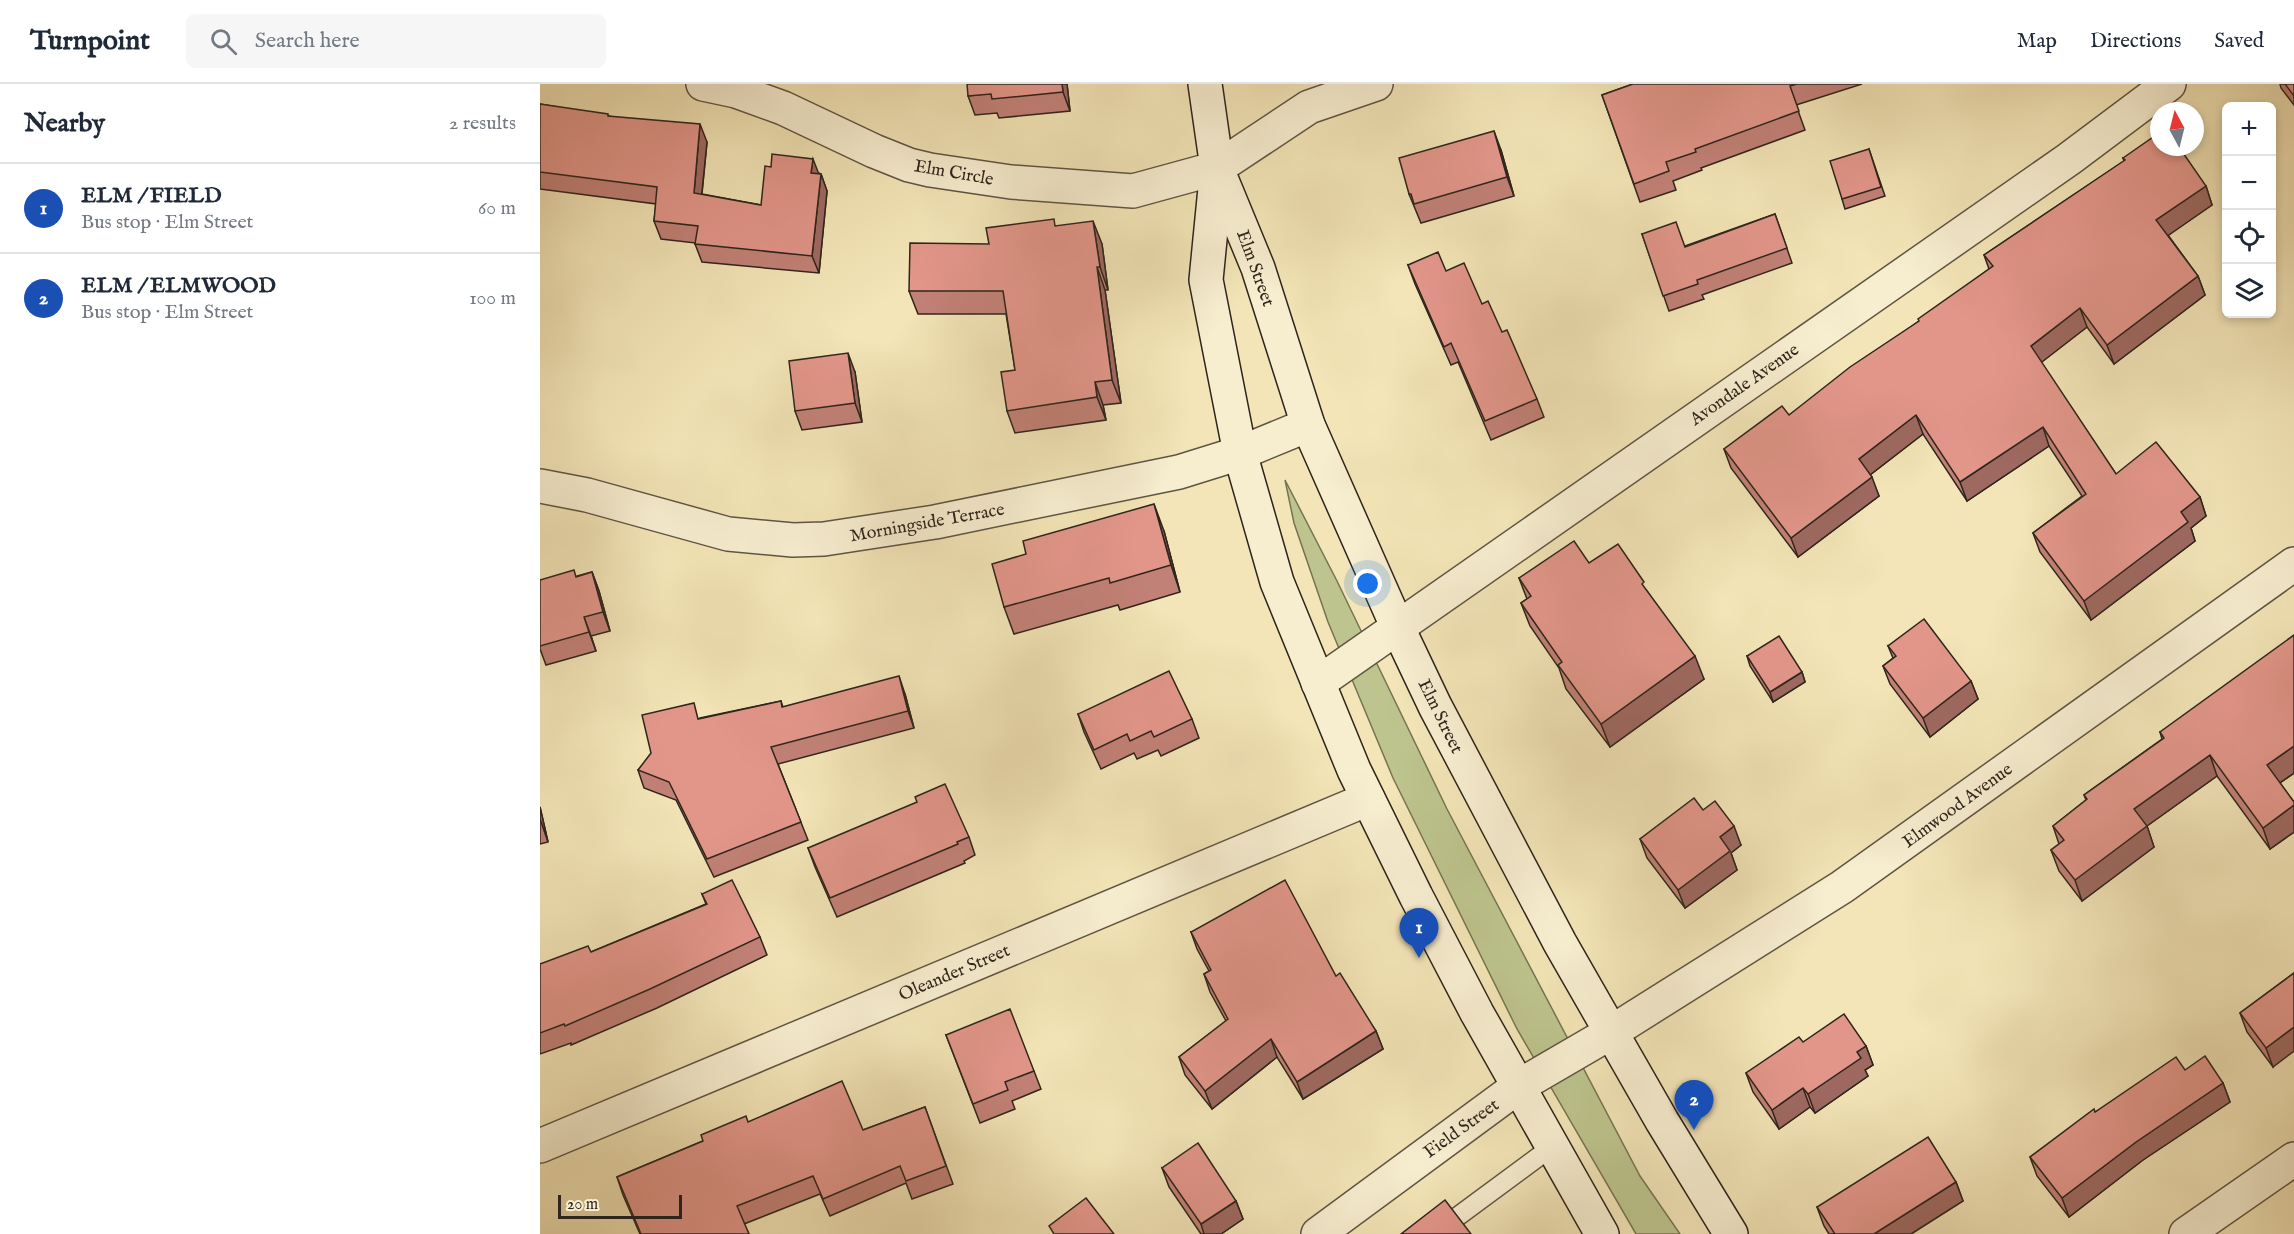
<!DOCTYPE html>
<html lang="en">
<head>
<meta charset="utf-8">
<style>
	body { margin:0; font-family:"IM FELL English",serif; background:#f6f6f7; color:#1f2937 }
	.controls { position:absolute; right:18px; top:18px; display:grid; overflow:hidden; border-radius:9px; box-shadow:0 3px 9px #0003 }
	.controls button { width:54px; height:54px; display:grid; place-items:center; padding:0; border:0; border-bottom:2px solid #e0e1e3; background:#fff; color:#1f2937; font:30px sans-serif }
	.compass { position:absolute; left:1610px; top:18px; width:54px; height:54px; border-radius:50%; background:#fff; box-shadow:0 3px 9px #0003; rotate:353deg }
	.scale { position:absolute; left:18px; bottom:15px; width:124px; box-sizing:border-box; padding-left:6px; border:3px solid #2e251c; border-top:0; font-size:16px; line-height:21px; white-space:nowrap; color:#2e251c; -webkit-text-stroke:4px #f7eed0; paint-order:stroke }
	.you { position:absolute; left:828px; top:500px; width:21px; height:21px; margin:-15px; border:4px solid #fff; border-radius:50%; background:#1a73e8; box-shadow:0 0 0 9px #1a73e833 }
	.badge { display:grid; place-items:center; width:39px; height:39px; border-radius:50%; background:#0b8043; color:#fff; font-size:20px; font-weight:700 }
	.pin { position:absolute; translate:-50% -50px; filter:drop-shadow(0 2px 3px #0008) }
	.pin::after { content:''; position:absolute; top:32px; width:21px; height:18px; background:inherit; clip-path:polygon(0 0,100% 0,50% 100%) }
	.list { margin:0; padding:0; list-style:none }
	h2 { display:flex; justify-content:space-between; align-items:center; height:78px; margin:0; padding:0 24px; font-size:26px }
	h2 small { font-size:20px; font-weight:400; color:#747a83 }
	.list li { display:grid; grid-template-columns:39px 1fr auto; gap:18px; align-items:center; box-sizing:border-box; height:90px; padding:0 24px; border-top:2px solid #e0e1e3 }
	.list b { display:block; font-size:22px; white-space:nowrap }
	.list p { margin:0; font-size:20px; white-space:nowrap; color:#747a83 }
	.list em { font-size:20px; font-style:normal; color:#747a83 }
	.icon { flex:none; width:33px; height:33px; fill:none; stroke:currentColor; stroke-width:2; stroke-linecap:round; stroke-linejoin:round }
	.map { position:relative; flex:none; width:1754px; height:1150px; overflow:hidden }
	header { display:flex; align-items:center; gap:36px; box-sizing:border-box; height:84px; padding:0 30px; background:#fff; border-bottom:2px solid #e0e1e3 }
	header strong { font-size:28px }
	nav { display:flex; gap:33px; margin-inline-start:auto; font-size:21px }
	.search { width:420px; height:54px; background:#f6f6f7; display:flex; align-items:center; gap:15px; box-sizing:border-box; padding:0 21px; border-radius:9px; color:#747a83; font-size:22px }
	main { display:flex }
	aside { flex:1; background:#fff }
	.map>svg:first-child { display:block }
	.green { fill:#bdc48d; stroke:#767454; stroke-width:1.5 }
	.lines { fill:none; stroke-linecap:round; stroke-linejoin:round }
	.lane-casing { stroke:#5f5543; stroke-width:21 }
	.street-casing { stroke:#5f5543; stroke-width:36 }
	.secondary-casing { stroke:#2e251c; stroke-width:36 }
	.lane { stroke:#f7eed0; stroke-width:18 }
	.street { stroke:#f7eed0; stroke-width:33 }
	.secondary { stroke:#f7eed0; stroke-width:33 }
	.wall { fill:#c28177; stroke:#2e251c; stroke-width:1.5 }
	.shaded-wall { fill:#9e6961; stroke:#2e251c; stroke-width:1.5 }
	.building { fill:#e2968a; stroke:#2e251c; stroke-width:1.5 }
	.labels { text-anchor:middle; stroke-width:4.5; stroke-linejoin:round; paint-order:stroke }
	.street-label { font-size:18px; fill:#2e251c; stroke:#f7eed0 }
</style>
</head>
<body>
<header>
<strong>Turnpoint</strong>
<div class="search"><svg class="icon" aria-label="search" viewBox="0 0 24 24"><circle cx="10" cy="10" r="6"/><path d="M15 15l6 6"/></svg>Search here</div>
<nav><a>Map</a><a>Directions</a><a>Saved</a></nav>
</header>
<main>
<aside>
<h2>Nearby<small>2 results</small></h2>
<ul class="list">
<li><span class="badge" style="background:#1a4fb4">1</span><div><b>ELM / FIELD</b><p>Bus stop · Elm Street</p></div><em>60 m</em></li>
<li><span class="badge" style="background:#1a4fb4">2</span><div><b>ELM / ELMWOOD</b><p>Bus stop · Elm Street</p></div><em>100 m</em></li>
</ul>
</aside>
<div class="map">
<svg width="1754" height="1150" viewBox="0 0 1754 1150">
	<rect width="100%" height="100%" fill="#f3e5b7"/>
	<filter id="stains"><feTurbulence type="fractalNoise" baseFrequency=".00333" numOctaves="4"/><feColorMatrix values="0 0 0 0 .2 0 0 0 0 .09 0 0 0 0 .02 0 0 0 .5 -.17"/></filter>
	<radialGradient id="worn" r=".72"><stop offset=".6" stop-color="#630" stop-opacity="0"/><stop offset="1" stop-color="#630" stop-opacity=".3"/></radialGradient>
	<polygon class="green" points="745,396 797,497 907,725 1100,1092 1140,1150 1096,1150 977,945 853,694 788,538 754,439"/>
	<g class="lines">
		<g class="lane-casing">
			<polyline id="lane" points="894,1150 1013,1062"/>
		</g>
		<g class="street-casing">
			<g id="street">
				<polyline points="163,0 196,7 243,24 334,67 369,81 390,86 471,98 593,107 677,84 769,23 836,0"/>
				<polyline points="0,402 47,411 188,450 253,456 284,455 395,438 639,388 700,369 768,341"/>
				<polyline points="778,599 1529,75 1629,0"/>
				<polyline points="0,1062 828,715"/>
				<polyline points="778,1150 979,1002 1070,949 1302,803 1754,480"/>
				<polyline points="1646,1150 1754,1075"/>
			</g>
		</g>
		<g class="secondary-casing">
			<g id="secondary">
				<polyline points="665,0 677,84 666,196 700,369 737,498 814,686 876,812 937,929 1062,1150"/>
				<polyline points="678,87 718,184 768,341 857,542 895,622 1020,859 1122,1037 1191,1150"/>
			</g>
		</g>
		<use href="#lane" class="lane"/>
		<use href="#street" class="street"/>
		<use href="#secondary" class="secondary"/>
	</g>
	<g class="wall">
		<polygon points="527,0 530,27 459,34 457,29 435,31 428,12"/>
		<polygon points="1093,0 1322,0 1256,21 1265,46 1161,84 1162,86 1133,97 1136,106 1100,118 1062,11"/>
		<polygon points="1740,0 1754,0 1754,21 1741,4"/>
		<polygon points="0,20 69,32 167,58 162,110 221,121 279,89 281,90 287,107 279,189 162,178 155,160 156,159 121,155 114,137 116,120 0,105"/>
		<polygon points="1329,65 1345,112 1305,125 1302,115"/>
		<polygon points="961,66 974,112 881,139 869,110"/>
		<polygon points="1583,74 1666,102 1672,121 1628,151 1658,192 1665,211 1574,280 1547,243 1501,278 1576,390 1660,413 1666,432 1651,444 1655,457 1551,536 1500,468 1493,449 1542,412 1509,362 1427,417 1383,350 1330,391 1339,412 1258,473 1191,384 1184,365 1249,331 1379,237 1449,185 1444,171 1584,77"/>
		<polygon points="1235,130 1252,179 1162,211 1164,215 1129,227 1102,150 1145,162"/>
		<polygon points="517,142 562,160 568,206 565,206 581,319 563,321 566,336 475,349 467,327 475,286 466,230 378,230 369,207 449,160"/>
		<polygon points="868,181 942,220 962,248 997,315 1004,333 951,356 918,278 911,281 875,200"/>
		<polygon points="315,288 322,338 262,346 255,327"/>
		<polygon points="624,447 640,508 580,526 578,521 474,550 464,523"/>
		<polygon points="1049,479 1107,507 1164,595 1070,663 1026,605 1019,584 990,542 981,519 987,515 979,494"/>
		<polygon points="52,488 59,507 70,547 51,552 56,567 6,581 0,565 0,496 37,492"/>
		<polygon points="1348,562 1431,597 1438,615 1390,653 1350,600 1343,582 1353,574"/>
		<polygon points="1207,572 1262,588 1265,598 1233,618 1210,582"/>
		<polygon points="365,610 374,644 238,680 268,756 174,793 136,716 104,704 98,686 160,634 241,617 243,623"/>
		<polygon points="538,630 652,635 659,654 621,672 618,666 597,675 594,669 561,685 544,648"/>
		<polygon points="1620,648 1754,689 1740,699 1754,718 1754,748 1730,765 1677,692 1607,742 1614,763 1542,817 1519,787 1511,766 1519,760 1513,742 1546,716 1544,711 1622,655"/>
		<polygon points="0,723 8,758 0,760"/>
		<polygon points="1163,726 1201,761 1191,769 1197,786 1145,824 1107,774 1100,755"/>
		<polygon points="429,753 435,771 424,777 425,779 297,833 275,783 268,764"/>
		<polygon points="162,810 220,853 227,871 117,924 31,961 31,959 0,970 0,880 51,868 166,820"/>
		<polygon points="651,848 796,892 836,947 843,965 763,1015 737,973 672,1025 645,991 639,973 686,937 670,908 664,890 669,887 657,865"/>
		<polygon points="1754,889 1733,983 1707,948 1700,929"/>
		<polygon points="406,951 494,987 501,1005 472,1017 475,1025 440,1039"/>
		<polygon points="1263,958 1326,962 1333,981 1325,986 1328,992 1275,1029 1270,1023 1239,1045 1213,1008 1206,989"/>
		<polygon points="1645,986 1683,999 1690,1018 1603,1076 1529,1133 1497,1092 1490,1073 1555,1028"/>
		<polygon points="385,1023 413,1100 372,1115 366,1099 290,1132 280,1110 204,1140 209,1150 100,1150 83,1111 77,1093 208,1038 323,1046"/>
		<polygon points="622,1084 696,1117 703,1135 681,1150 661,1150 629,1103"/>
		<polygon points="1416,1098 1423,1117 1371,1150 1289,1150 1284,1142 1277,1123"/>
	</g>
	<g class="shaded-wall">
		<polygon points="522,0 527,0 530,27 523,8"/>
		<polygon points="160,40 167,58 160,127 154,109"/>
		<polygon points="954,47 961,66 974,112 967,93"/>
		<polygon points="273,75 280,93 271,89"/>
		<polygon points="281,90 287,107 279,189 272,172"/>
		<polygon points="1666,102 1672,121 1623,155 1616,136"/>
		<polygon points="553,137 562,160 568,206 560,183"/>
		<polygon points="557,183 565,206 581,319 572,296"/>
		<polygon points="1658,192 1665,211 1574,280 1567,261"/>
		<polygon points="1540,224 1547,243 1498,281 1491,262"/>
		<polygon points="308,269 315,288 322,338 315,319"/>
		<polygon points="555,298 563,321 566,336 557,313"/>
		<polygon points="1376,331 1383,350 1326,394 1319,375"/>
		<polygon points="1503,343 1509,362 1427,417 1420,398"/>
		<polygon points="1332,393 1339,412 1258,473 1251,454"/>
		<polygon points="1660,413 1666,432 1651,444 1655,457 1551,536 1544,517 1641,428"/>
		<polygon points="614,420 624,447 640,508 631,481"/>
		<polygon points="52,488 59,507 70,547 63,528"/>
		<polygon points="44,533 51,552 56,567 49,548"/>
		<polygon points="1155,572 1164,595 1070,663 1061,640"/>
		<polygon points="1262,588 1265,598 1233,618 1230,608"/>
		<polygon points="359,592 365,610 374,644 368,627"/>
		<polygon points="1431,597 1438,615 1390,653 1383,634"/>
		<polygon points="1754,662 1754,689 1735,702 1727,681"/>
		<polygon points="1670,671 1677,692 1607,742 1614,763 1542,817 1535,796 1594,725"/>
		<polygon points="1754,721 1754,748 1730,765 1723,744"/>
		<polygon points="0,723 8,758 0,735"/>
		<polygon points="1194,742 1201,761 1191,769 1197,786 1145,824 1138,806 1180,753"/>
		<polygon points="1754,943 1754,967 1733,983 1726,964"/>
		<polygon points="836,947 843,965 763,1015 757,998"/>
		<polygon points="731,955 737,973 672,1025 665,1007"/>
		<polygon points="1326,962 1333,981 1325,986 1328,992 1275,1029 1268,1010 1317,968"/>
		<polygon points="1683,999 1690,1018 1603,1076 1529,1133 1522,1114 1596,1058"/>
		<polygon points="1263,1004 1270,1023 1239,1045 1232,1026"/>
		<polygon points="1416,1098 1423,1117 1371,1150 1334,1150"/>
		<polygon points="696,1117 703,1135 681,1150 664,1150 661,1140"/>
	</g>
	<g class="building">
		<polygon points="427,0 522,0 523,8 452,15 451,10 428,12"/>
		<polygon points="1093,0 1257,0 1250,2 1259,27 1155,65 1156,68 1126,78 1129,87 1094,100 1062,11"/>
		<polygon points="1745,0 1754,0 1754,12"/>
		<polygon points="0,20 68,30 68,32 160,40 154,109 221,121 225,82 231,83 232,70 273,75 271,89 281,90 272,172 155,160 158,142 114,137 117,103 0,88"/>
		<polygon points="954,47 967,93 874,120 871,110 869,110 859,74"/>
		<polygon points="1619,49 1619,63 1639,63 1666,102 1616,136 1658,192 1567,261 1540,224 1491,262 1576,390 1616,358 1660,413 1641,428 1648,438 1544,517 1493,449 1546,410 1503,343 1420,398 1376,331 1319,375 1332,393 1251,454 1184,365 1242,322 1249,331 1310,283 1379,237 1378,235 1453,182 1444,171 1585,76 1583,74"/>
		<polygon points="1329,65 1341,103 1302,115 1290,77"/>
		<polygon points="1235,130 1247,164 1157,196 1158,200 1123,212 1102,150 1136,138 1145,163"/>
		<polygon points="514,135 515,142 553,137 560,183 557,183 572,296 555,298 557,313 467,327 461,288 475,286 463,207 369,207 370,159 449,160 446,144"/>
		<polygon points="898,168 906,187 924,179 942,220 948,217 962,248 967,246 997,315 945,337 911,259 904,263 868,181"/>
		<polygon points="308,269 315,319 255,327 249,277"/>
		<polygon points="614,420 631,481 570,499 569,494 464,523 452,480 486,470 483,457"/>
		<polygon points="1034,457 1049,479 1078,460 1104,498 1102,500 1155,572 1061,640 1018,581 1022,578 981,519 991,512 979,494"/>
		<polygon points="34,486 36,493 52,488 63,528 44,533 49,548 0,562 0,496"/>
		<polygon points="1384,535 1431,597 1383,634 1343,582 1356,572 1348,562"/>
		<polygon points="1754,551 1754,662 1727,681 1754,718 1754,721 1723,744 1670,671 1594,725 1607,742 1535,796 1511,766 1524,756 1513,742 1547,715 1544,711 1624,654 1620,648"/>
		<polygon points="1239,552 1262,588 1230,608 1207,572"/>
		<polygon points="629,587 652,635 614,653 611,647 590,657 587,650 554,666 538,630"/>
		<polygon points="359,592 368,627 231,663 261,738 167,775 129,698 98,686 111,669 102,631 154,619 158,635 241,617 242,623"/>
		<polygon points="405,700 429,753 417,758 418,760 290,814 268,764 377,718 375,713"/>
		<polygon points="1154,714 1163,726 1175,717 1194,742 1180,753 1190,767 1138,806 1100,755"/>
		<polygon points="192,796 220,853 110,905 25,942 24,940 0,949 0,880 48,862 51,868 167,820 162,810"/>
		<polygon points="745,796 796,892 800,889 836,947 757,998 731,955 665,1007 639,973 688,935 664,890 671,886 651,848"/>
		<polygon points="1754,889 1754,943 1726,964 1700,929"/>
		<polygon points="470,925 494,987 465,998 468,1006 433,1020 406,951"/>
		<polygon points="1304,930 1326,962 1317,968 1321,974 1268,1010 1263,1004 1232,1026 1206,989 1259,953 1263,958"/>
		<polygon points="1665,972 1683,999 1596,1058 1522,1114 1490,1073 1554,1025 1555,1028 1636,973 1645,986"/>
		<polygon points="302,997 323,1046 385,1023 406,1082 366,1097 360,1082 283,1115 273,1092 197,1122 209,1150 101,1150 77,1093 163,1057 161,1051 206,1032 208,1038"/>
		<polygon points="1388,1053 1416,1098 1334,1150 1295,1150 1277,1123"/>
		<polygon points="658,1059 696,1117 661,1140 622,1084"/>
		<polygon points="546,1114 574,1150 514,1150 509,1142"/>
		<polygon points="905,1116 931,1150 861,1150"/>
	</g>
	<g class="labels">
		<g class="street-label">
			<text transform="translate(414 88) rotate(10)" y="6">Elm Circle</text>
			<text transform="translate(716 184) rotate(70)" y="6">Elm Street</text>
			<text transform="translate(1204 300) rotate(-35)" y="6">Avondale Avenue</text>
			<text transform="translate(387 438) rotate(-10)" y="6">Morningside Terrace</text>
			<text transform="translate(901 632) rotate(64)" y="6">Elm Street</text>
			<text transform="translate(1417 721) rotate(-36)" y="6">Elmwood Avenue</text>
			<text transform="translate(414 888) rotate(-23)" y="6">Oleander Street</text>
			<text transform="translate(921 1044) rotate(-36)" y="6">Field Street</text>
		</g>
	</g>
	<rect width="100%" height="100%" filter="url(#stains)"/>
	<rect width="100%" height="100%" fill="url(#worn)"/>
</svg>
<div class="controls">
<button>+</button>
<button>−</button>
<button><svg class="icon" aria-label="locate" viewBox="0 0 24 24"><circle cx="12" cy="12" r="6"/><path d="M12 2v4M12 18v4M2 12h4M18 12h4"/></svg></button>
<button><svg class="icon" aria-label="layers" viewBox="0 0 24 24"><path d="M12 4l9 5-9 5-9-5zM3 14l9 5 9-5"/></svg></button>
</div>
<svg class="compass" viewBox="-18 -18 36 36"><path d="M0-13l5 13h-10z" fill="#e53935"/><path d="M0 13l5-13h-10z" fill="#747a83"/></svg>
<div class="scale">20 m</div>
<div class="you"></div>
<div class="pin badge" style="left:879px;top:874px;background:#1a4fb4">1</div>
<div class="pin badge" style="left:1154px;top:1046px;background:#1a4fb4">2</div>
</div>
</main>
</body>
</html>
